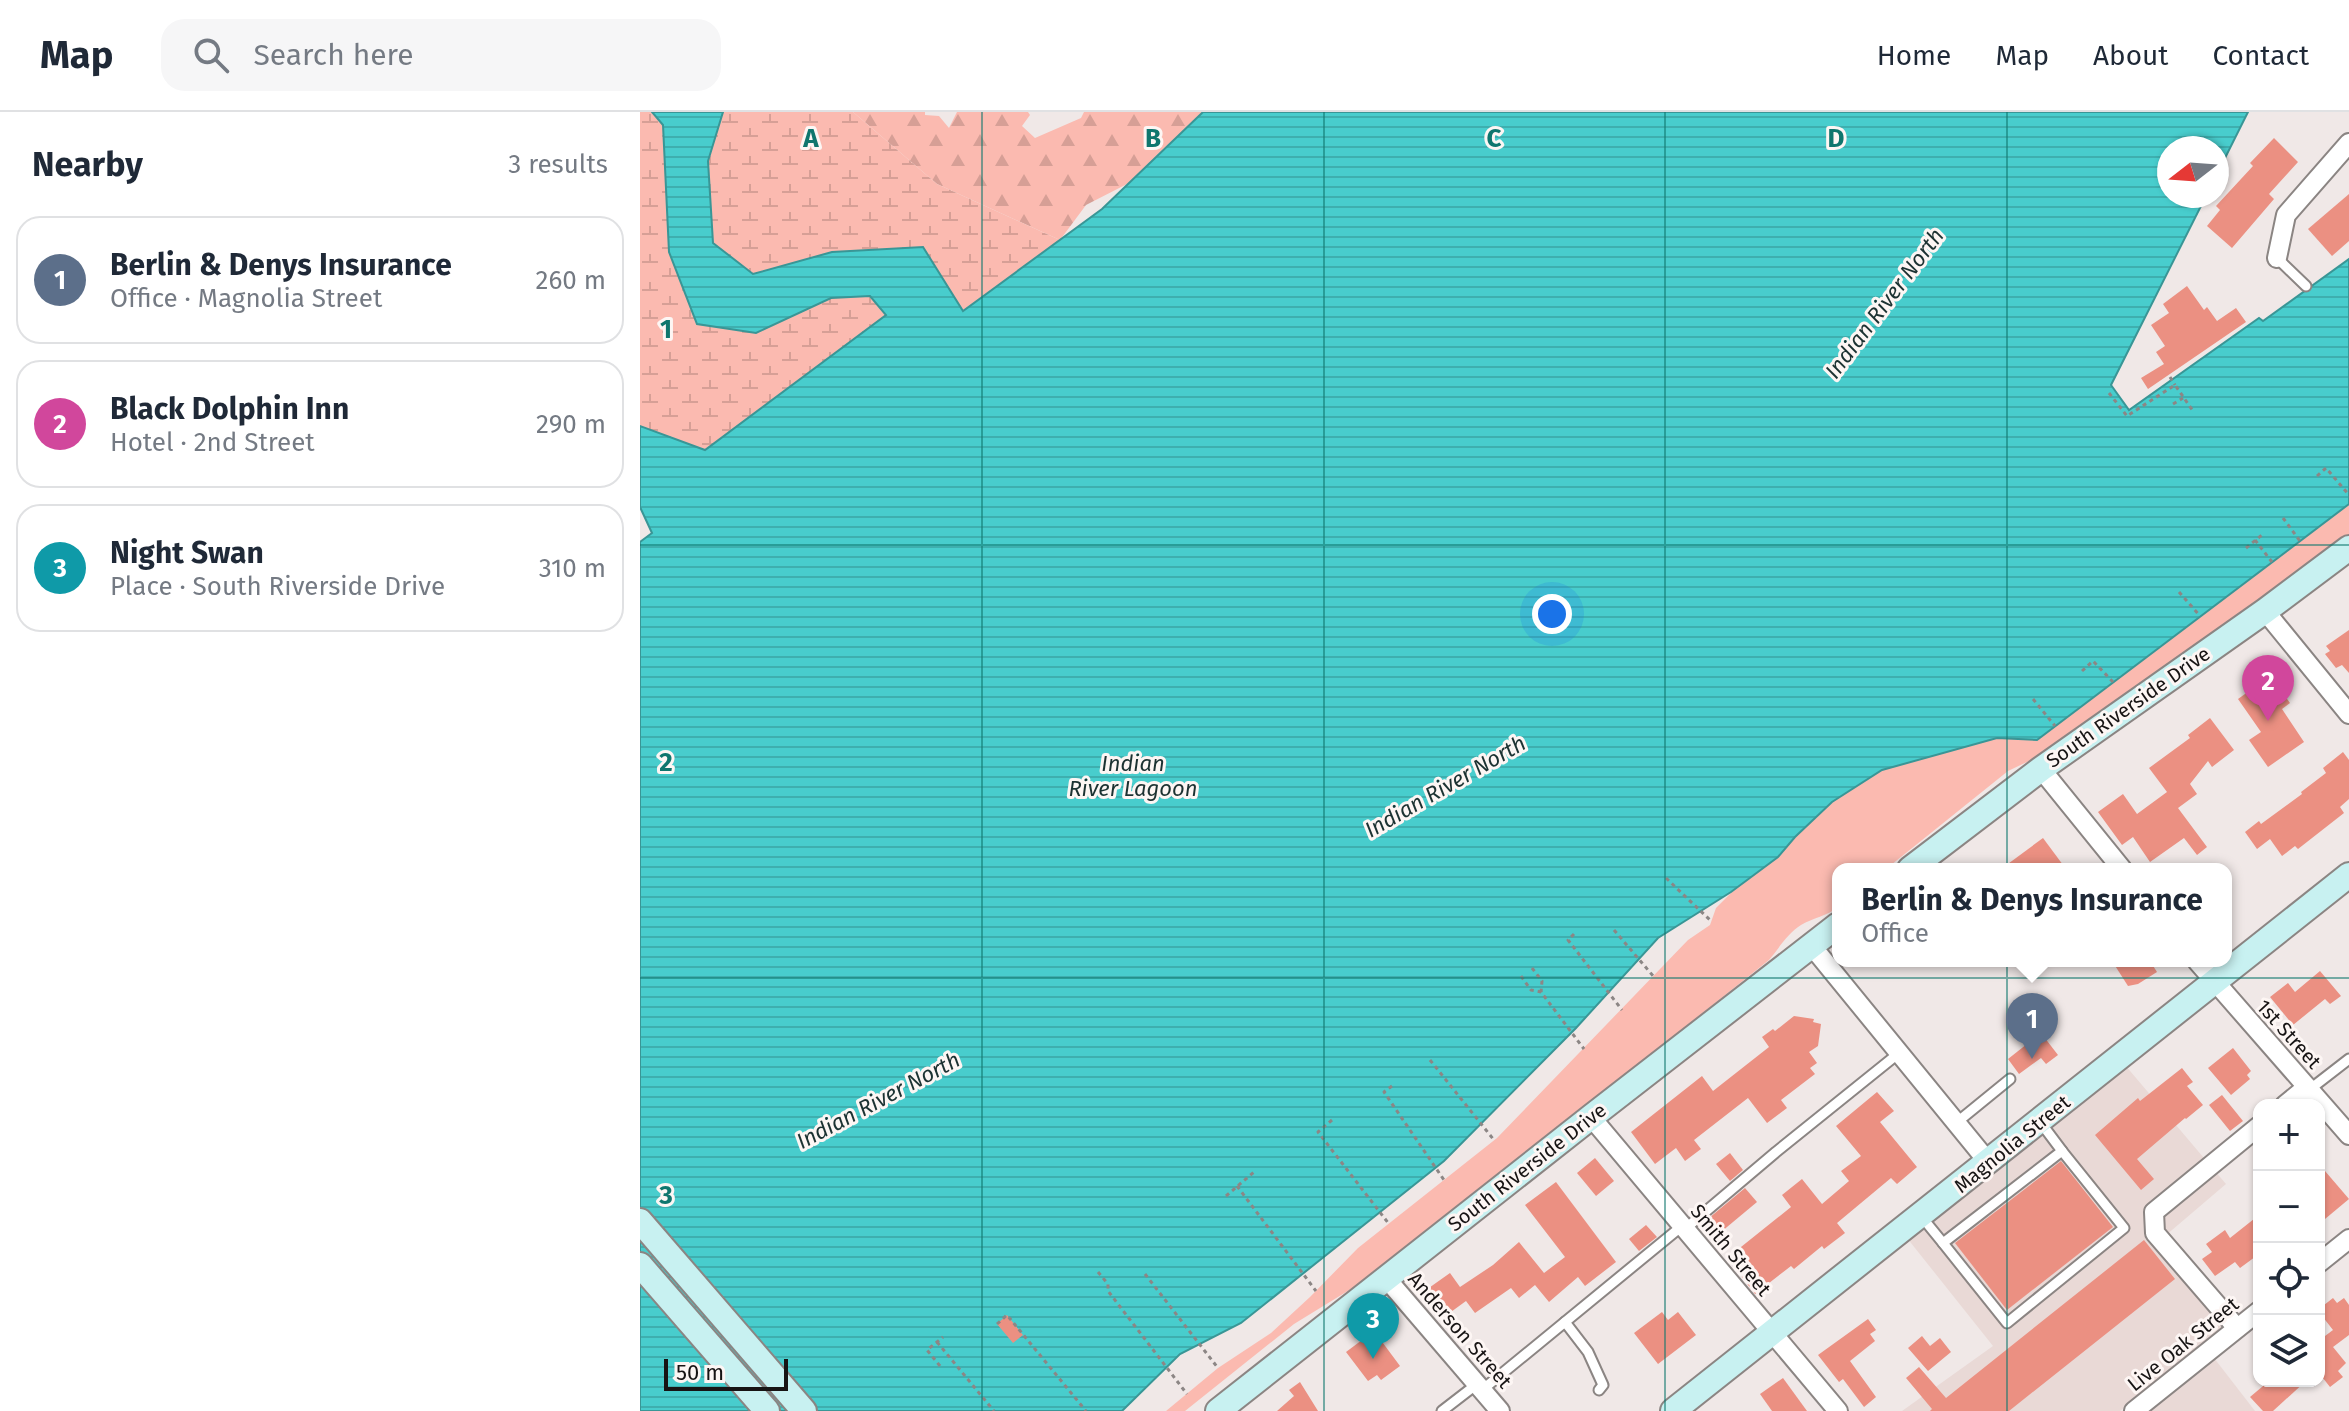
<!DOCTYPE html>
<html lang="en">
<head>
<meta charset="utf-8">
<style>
	body { margin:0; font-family:"Fira Sans",sans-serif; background:#f6f6f7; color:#1f2937 }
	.controls { position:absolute; right:24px; bottom:24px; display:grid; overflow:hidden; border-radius:16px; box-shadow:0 2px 6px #0004 }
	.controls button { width:72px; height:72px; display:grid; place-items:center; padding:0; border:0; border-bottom:2px solid #e0e1e3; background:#fff; color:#1f2937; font:40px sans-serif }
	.compass { position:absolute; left:1517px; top:24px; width:72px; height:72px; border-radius:50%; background:#fff; box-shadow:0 2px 6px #0004; rotate:253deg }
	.scale { position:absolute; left:24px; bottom:20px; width:124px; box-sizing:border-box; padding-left:8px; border:4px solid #171414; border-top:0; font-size:22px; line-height:28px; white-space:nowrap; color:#171414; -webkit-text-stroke:6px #fdf6f4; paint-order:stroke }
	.you { position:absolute; left:912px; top:502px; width:28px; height:28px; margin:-20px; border:6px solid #fff; border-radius:50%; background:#1a73e8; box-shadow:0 0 0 12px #1a73e833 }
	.badge { display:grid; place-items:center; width:52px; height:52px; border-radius:50%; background:#428a89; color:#fff; font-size:26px; font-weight:700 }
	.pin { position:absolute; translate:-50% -66px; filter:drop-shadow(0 2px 4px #0008) }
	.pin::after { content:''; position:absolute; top:42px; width:28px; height:24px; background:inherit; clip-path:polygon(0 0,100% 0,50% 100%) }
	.popup { position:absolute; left:1192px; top:751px; width:400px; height:104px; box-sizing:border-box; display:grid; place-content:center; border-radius:16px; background:#fff; filter:drop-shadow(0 2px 6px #0005); font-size:26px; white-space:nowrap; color:#747a83 }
	.popup b { font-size:30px; color:#1f2937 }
	.popup::after { content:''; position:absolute; left:50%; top:100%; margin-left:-16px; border:16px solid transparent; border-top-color:#fff }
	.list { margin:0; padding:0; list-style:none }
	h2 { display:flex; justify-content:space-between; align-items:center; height:104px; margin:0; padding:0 32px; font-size:34px }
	h2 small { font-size:26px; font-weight:400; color:#747a83 }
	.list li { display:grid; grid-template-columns:52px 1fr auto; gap:24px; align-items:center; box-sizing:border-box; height:128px; margin:0 16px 16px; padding:0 16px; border:2px solid #e0e1e3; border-radius:24px }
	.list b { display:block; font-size:30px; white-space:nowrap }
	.list p { margin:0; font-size:26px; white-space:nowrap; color:#747a83 }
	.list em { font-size:26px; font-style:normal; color:#747a83 }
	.icon { flex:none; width:44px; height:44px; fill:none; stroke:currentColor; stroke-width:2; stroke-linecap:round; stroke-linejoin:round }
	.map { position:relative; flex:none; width:1709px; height:1299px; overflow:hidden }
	header { display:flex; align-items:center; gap:48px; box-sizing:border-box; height:112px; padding:0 40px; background:#fff; border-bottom:2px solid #e0e1e3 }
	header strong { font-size:38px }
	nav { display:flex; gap:44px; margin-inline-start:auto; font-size:28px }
	.search { width:560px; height:72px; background:#f6f6f7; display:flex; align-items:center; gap:20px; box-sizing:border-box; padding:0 28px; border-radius:24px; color:#747a83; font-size:30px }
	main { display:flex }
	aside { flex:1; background:#fff }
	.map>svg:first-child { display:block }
	.built { fill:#e9d9d6 }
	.grass { fill:#fbbab0 }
	.forest { fill:url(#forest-firs) }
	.wetland { fill:url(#wetland-marsh) }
	.water { fill:url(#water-rules); stroke:#399696; stroke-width:2 }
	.building { fill:#eb9082 }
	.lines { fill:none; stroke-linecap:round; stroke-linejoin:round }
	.lane-casing { stroke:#8b8583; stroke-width:13 }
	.street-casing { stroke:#8b8583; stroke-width:22 }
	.secondary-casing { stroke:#8b8583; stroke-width:28 }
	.path { stroke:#8c8685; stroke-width:3; stroke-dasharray:4 4; stroke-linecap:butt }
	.lane { stroke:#fff; stroke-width:9 }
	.street { stroke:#fff; stroke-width:18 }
	.secondary { stroke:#c8f1f1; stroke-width:24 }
	.grid { fill:none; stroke:#0f766e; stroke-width:2; stroke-opacity:0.55 }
	.labels { text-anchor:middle; stroke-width:6; stroke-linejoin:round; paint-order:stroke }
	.street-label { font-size:20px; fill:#171414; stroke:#fdf6f4 }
	.water-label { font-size:22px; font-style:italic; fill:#1c3232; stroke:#fdf6f4 }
	.grid-label { font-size:26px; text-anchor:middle; font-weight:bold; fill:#0f766e; stroke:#fdf6f4; stroke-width:6; stroke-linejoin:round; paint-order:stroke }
</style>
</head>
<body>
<header>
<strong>Map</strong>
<div class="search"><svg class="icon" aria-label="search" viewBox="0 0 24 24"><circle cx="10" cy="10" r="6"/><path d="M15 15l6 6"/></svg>Search here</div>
<nav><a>Home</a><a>Map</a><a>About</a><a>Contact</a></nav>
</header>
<main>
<aside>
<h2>Nearby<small>3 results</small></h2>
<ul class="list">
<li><span class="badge" style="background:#5c6f8a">1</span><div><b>Berlin &amp; Denys Insurance</b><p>Office · Magnolia Street</p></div><em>260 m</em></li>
<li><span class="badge" style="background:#d1479c">2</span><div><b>Black Dolphin Inn</b><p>Hotel · 2nd Street</p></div><em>290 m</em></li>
<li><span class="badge" style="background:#0f9aa8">3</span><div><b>Night Swan</b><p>Place · South Riverside Drive</p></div><em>310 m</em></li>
</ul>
</aside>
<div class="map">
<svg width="1709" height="1299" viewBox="0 0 1709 1299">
	<defs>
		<pattern id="forest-firs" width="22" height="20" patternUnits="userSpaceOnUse" patternTransform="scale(2)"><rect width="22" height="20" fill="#fbbab0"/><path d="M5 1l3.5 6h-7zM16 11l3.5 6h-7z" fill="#d69f96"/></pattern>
		<pattern id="wetland-marsh" width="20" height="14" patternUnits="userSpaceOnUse" patternTransform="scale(2)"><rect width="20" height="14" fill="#fbbab0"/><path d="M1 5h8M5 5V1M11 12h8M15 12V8" fill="none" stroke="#d69f96"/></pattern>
		<pattern id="water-rules" width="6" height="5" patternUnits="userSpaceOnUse" patternTransform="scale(2)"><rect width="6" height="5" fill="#48cdcd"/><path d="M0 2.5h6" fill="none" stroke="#3eafaf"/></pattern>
	</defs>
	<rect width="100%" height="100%" fill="#f0e8e7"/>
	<g class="built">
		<polygon points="1485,953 1586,1072 1525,1124 1594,1208 1480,1299 1262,1299 1353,1234 1267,1126"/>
		<polygon points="1574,1246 1615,1299 1507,1299"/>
	</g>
	<path class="grass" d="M1709,392V422L1497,582L1389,649L1368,659L1246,757H1198V795C1187,804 1173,806 1161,813C1148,821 1139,836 1129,848L737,1161L654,1212L545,1299H526L578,1256L631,1221L670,1185L718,1136L857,1026L1048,828L1070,813L1076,796L1093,779L1138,745L1155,725L1192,690L1242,658L1357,626L1397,628Z"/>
	<polygon class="forest" points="213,0 285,0 285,3 299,4 309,16 317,0 388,0 390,3 382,14 395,26 441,6 444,0 563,0 489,71 446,93 420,128 297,72"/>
	<g class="wetland">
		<polygon points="0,0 12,0 23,13 29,140 116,221 191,186 230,184 247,203 65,338 0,314"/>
		<polygon points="83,0 213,0 297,72 420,128 323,200 192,140 113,162 73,131 68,49"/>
	</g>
	<polygon class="water" points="12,0 83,0 68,49 73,131 113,162 192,140 283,135 323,199 462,97 563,0 1608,0 1577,62 1577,36 1529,36 1529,84 1566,84 1471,273 1489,298 1619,206 1623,209 1709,147 1709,392 1397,628 1357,626 1242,658 1192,690 1155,725 1138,745 1091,780 1018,826 936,916 804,1049 601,1211 540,1242 482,1299 0,1299 0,430 12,421 0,395 0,314 65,338 246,203 230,184 191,186 116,221 57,212 29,140 23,13"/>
	<g class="building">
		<polygon points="1634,26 1658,50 1629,82 1634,87 1592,136 1567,114 1580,98 1576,94 1613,54 1610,51"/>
		<polygon points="1709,82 1709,129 1692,144 1668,117"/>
		<polygon points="1547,174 1564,198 1567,195 1577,209 1596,196 1606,210 1508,277 1501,266 1524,252 1516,240 1525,234 1511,213 1529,201 1523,192"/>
		<polygon points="1709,518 1709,561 1702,553 1696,556 1685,542 1690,539 1686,534"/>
		<polygon points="1630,564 1650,591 1642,597 1664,630 1628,655 1609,628 1621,620 1598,587"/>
		<polygon points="1570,606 1594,638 1572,655 1568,649 1550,672 1557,682 1538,696 1567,735 1557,743 1544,726 1510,750 1493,725 1482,733 1458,700 1483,682 1497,702 1527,680 1509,656 1550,626 1548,623"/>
		<polygon points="1703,640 1709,648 1709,687 1700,695 1704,701 1658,737 1655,734 1642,744 1630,727 1617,737 1605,720 1619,709 1621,712 1662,682 1661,680 1686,661 1683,656"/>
		<polygon points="1403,726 1426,757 1361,757"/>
		<polygon points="1472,849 1510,849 1517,860 1498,872 1488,874"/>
		<polygon points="1680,859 1701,884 1690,892 1685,887 1653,913 1630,885 1648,871 1655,880"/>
		<polygon points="1154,904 1174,907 1173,910 1181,912 1178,934 1169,940 1177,951 1170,956 1175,962 1141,988 1147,996 1127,1011 1108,986 1054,1028 1061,1037 1045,1049 1036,1036 1015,1052 991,1020 1062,964 1073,979 1129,935 1122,925 1133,917 1135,919"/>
		<polygon points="1401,921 1418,943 1406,952 1401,946 1379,962 1368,947"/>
		<polygon points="1593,936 1611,959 1607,963 1610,967 1591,983 1568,956"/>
		<polygon points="1542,956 1553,970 1547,974 1563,993 1546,1007 1545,1006 1497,1047 1514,1067 1501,1078 1455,1023 1498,986 1500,989"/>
		<polygon points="1237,980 1254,999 1240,1010 1277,1055 1257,1072 1251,1066 1197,1111 1205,1121 1184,1137 1182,1134 1154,1157 1151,1154 1115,1182 1102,1165 1108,1160 1098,1147 1101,1145 1096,1139 1151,1095 1142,1083 1162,1067 1182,1092 1209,1069 1201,1059 1221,1044 1196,1014"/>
		<polygon points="1582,983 1603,1009 1590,1019 1569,993"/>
		<polygon points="1090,1041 1103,1058 1090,1069 1076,1052"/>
		<polygon points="955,1046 974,1069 956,1084 937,1061"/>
		<polygon points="1421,1049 1473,1115 1367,1198 1315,1131"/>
		<polygon points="1679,1052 1709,1087 1679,1112"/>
		<polygon points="916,1070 976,1150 945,1174 938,1165 909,1190 895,1173 879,1186 871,1176 835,1201 826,1189 804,1205 786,1178 810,1161 820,1175 853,1153 879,1130 904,1161 925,1145 885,1093"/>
		<polygon points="1105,1076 1117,1090 1081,1120 1069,1106"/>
		<polygon points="1619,1103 1619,1142 1600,1156 1595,1150 1575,1164 1562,1147 1572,1140 1566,1132 1585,1118 1590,1126"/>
		<polygon points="1006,1113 1017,1125 999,1139 989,1127"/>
		<polygon points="1504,1128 1535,1167 1369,1299 1290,1299 1292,1297 1266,1266 1279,1255 1306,1286"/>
		<polygon points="1693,1186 1697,1191 1704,1186 1709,1193 1709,1223 1693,1235 1706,1251 1698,1259 1703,1265 1690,1275 1679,1261 1679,1217 1685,1224 1693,1218 1679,1200 1679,1197"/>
		<polygon points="1022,1200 1028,1208 1038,1200 1056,1223 1018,1252 994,1221"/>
		<polygon points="367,1203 383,1223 373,1231 357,1212"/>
		<polygon points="1228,1207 1236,1218 1230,1222 1235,1229 1210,1249 1236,1285 1224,1295 1203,1267 1199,1270 1178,1243"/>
		<polygon points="734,1219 760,1254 741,1268 737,1263 728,1269 706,1240"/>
		<polygon points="1282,1224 1290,1234 1300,1226 1311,1240 1288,1259 1268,1236"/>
		<polygon points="1143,1266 1167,1299 1132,1299 1120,1282"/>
		<polygon points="1629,1269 1666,1269 1633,1299 1623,1299 1610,1285"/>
		<polygon points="660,1270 678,1299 637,1299 654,1284 649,1278"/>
	</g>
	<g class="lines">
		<g class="lane-casing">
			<g id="lane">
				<polyline points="1637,146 1666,174"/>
				<polyline points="1669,978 1709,947"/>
				<polyline points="1316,1011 1370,967"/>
				<polyline points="1281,1104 1303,1131 1422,1039 1401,1011"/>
				<polyline points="1045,1117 1136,1040 1259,941"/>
				<polyline points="1303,1131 1367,1211 1484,1116 1422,1039"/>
				<polyline points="925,1210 948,1240 963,1273 959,1278"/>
				<polyline points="842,1278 1042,1114"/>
				<polyline points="802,1299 837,1272"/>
			</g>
		</g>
		<g class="street-casing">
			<g id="street">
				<polyline points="1637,146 1646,103 1709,31"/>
				<polyline points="1625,499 1709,602"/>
				<polyline points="1401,657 1482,757"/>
				<polyline points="1171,833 1349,1051"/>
				<polyline points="1557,849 1709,1023"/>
				<polyline points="1645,993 1667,975"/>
				<polyline points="951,1005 1198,1299"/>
				<polyline points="1679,1151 1709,1127"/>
				<polyline points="746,1166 860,1299"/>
				<polyline points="1597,1216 1515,1121 1514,1100 1619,1014"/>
				<polyline points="1494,1299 1619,1199"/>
			</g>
		</g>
		<g class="secondary-casing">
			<g id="secondary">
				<polyline points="1270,757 1401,657 1625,499 1709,436"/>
				<polyline points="0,1109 164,1299"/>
				<polyline points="0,1153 127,1299"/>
				<polyline points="578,1299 951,1005 1198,813"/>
				<polyline points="1033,1299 1709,763"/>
			</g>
		</g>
		<g class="path">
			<polyline points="1530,265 1535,273"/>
			<polyline points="1469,281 1487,304 1535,273 1553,299"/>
			<polyline points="1533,292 1543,286"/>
			<polyline points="1677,364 1686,356 1709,383"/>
			<polyline points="1643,406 1660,429"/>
			<polyline points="1615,428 1632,450"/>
			<polyline points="1606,436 1623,422"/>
			<polyline points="1539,480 1560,504"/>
			<polyline points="1442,559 1453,549 1473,570"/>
			<polyline points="1393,587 1415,614"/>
			<polyline points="1026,766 1071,809"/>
			<polyline points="974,818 1014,865"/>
			<polyline points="934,822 928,828 982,898"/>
			<polyline points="892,856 902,869 901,880"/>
			<polyline points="881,864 891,878 901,880 944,937"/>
			<polyline points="790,948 854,1028"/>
			<polyline points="752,974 744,980 804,1068"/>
			<polyline points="692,1008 678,1020 749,1112"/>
			<polyline points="597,1074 676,1179"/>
			<polyline points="586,1084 614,1060"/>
			<polyline points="458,1160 468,1172 468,1179 547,1282"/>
			<polyline points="505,1162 578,1256"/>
			<polyline points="357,1212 367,1203 446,1299"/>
			<polyline points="297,1230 354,1299"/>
			<polyline points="300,1254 287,1238 303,1225"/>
		</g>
		<use href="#lane" class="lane"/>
		<use href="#street" class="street"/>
		<use href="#secondary" class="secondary"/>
	</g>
	<path class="grid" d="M342,0V1299M684,0V1299M1025,0V1299M1367,0V1299M0,433H1709M0,866H1709"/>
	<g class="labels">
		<g class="street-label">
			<text transform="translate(1488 595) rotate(-35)" y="7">South Riverside Drive</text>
			<text transform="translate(1649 922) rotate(48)" y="7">1st Street</text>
			<text transform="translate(1372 1032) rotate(-39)" y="7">Magnolia Street</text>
			<text transform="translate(887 1055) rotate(-38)" y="7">South Riverside Drive</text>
			<text transform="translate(1091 1138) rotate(50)" y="7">Smith Street</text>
			<text transform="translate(820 1218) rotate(49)" y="7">Anderson Street</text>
			<text transform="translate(1543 1232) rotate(-39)" y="7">Live Oak Street</text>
		</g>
		<g class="water-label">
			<text transform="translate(1244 191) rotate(-53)" y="8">Indian River North</text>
			<text x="493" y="659">Indian<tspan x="493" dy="25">River Lagoon</tspan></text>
			<text transform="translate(805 674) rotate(-30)" y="8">Indian River North</text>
			<text transform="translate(238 988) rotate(-28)" y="8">Indian River North</text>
		</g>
	</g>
	<g class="grid-label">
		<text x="171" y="35">A</text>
		<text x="513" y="35">B</text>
		<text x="854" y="35">C</text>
		<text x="1196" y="35">D</text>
		<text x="26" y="226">1</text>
		<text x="26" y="659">2</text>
		<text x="26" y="1092">3</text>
	</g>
</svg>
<div class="controls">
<button>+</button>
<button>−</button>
<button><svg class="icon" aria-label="locate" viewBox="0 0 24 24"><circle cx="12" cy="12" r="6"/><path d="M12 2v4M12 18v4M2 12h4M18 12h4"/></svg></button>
<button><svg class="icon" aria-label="layers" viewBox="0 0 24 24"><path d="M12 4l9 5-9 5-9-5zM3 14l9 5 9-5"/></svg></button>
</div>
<svg class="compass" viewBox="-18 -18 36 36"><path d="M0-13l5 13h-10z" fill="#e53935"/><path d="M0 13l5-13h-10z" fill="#747a83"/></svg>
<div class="scale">50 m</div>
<div class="you"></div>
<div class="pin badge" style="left:1392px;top:947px;background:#5c6f8a">1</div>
<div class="popup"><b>Berlin &amp; Denys Insurance</b>Office</div>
<div class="pin badge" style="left:1628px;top:609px;background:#d1479c">2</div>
<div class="pin badge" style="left:733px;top:1247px;background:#0f9aa8">3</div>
</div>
</main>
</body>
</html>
